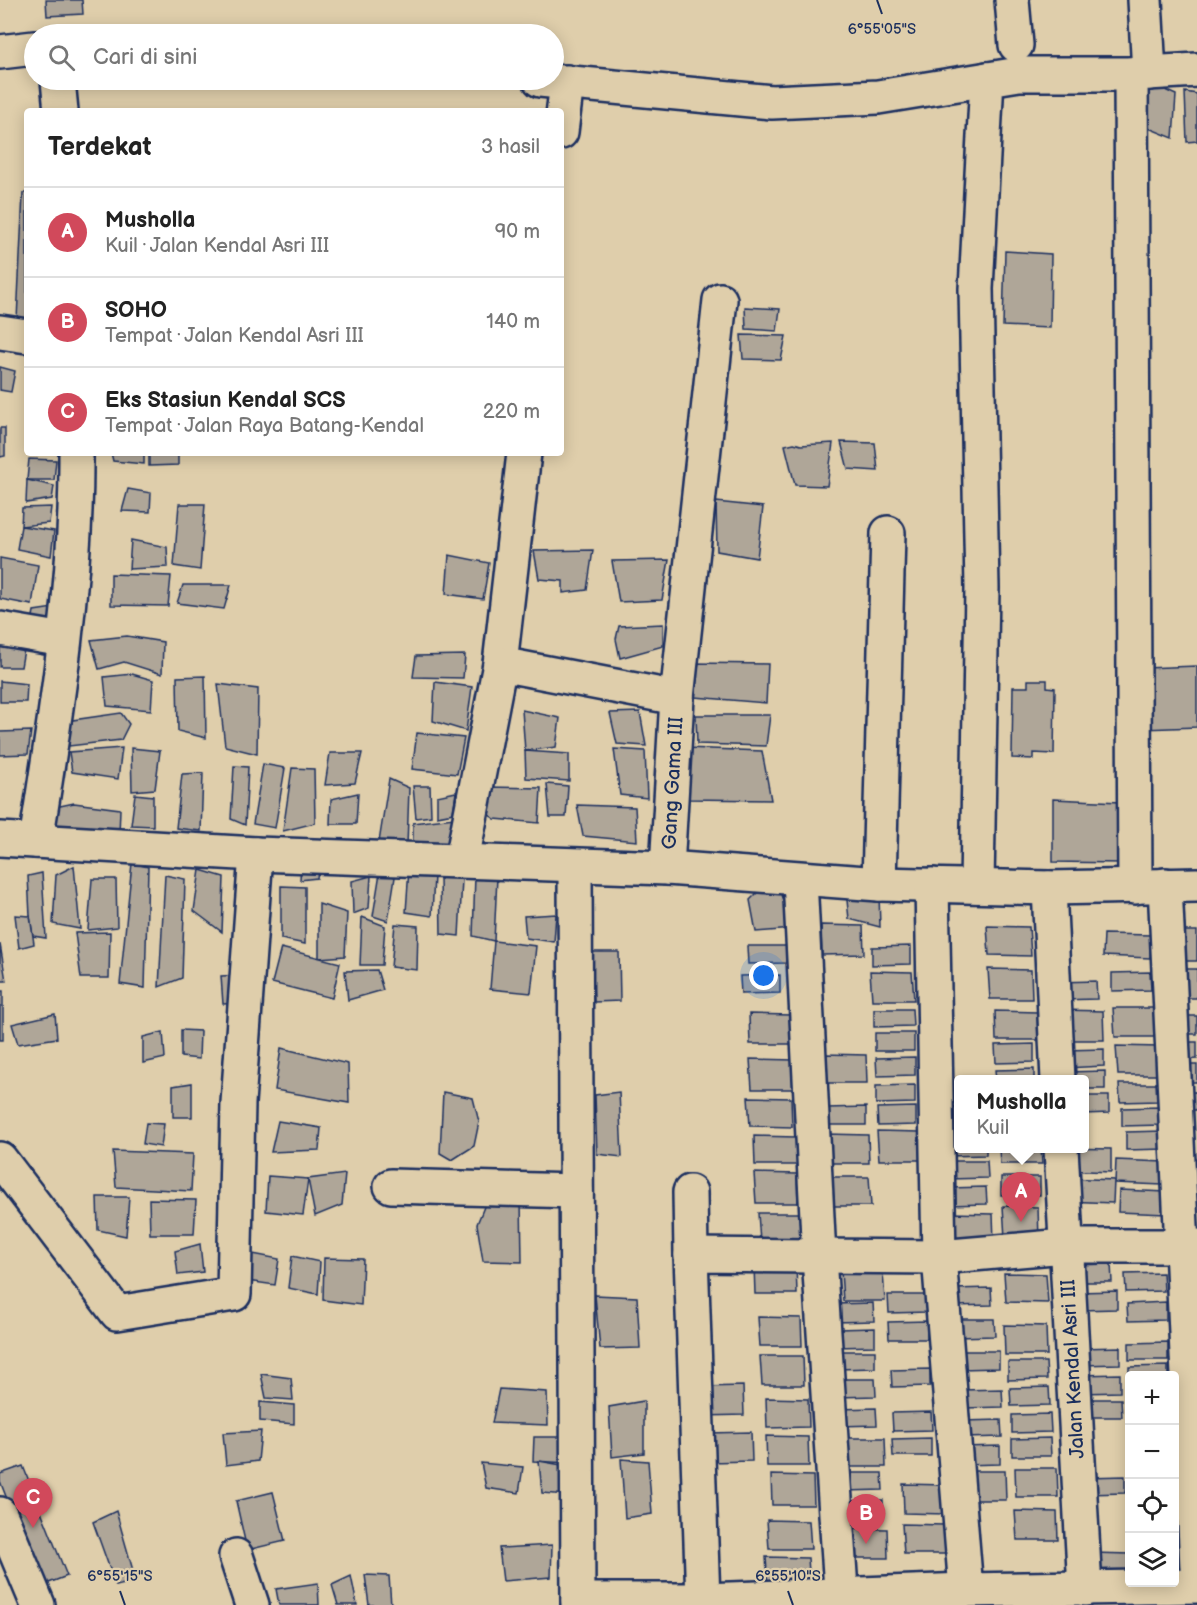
<!DOCTYPE html>
<html lang="id">
<head>
<meta charset="utf-8">
<style>
	body { margin:0; font-family:"Balsamiq Sans",sans-serif; background:#f2f2f2; color:#222 }
	.controls { position:absolute; right:18px; bottom:18px; display:grid; overflow:hidden; border-radius:6px; box-shadow:0 3px 15px #0003 }
	.controls button { width:54px; height:54px; display:grid; place-items:center; padding:0; border:0; border-bottom:2px solid #e0e0e0; background:#fff; color:#222; font:30px sans-serif }
	.you { position:absolute; left:764px; top:976px; width:21px; height:21px; margin:-15px; border:4px solid #fff; border-radius:50%; background:#1a73e8; box-shadow:0 0 0 9px #1a73e833 }
	.badge { display:grid; place-items:center; width:39px; height:39px; border-radius:50%; background:#d1495b; color:#fff; font-size:20px; font-weight:700 }
	.pin { position:absolute; translate:-50% -50px; filter:drop-shadow(0 2px 3px #0008) }
	.pin::after { content:''; position:absolute; top:32px; width:21px; height:18px; background:inherit; clip-path:polygon(0 0,100% 0,50% 100%) }
	.popup { position:absolute; left:954px; top:1075px; width:135px; height:78px; box-sizing:border-box; display:grid; place-content:center; border-radius:6px; background:#fff; filter:drop-shadow(0 2px 4px #0005); font-size:20px; white-space:nowrap; color:#767676 }
	.popup b { font-size:22px; color:#222 }
	.popup::after { content:''; position:absolute; left:50%; top:100%; margin-left:-12px; border:12px solid transparent; border-top-color:#fff }
	.list { margin:0; padding:0; list-style:none }
	h2 { display:flex; justify-content:space-between; align-items:center; height:78px; margin:0; padding:0 24px; font-size:26px }
	h2 small { font-size:20px; font-weight:400; color:#767676 }
	.list li { display:grid; grid-template-columns:39px 1fr auto; gap:18px; align-items:center; box-sizing:border-box; height:90px; padding:0 24px; border-top:2px solid #e0e0e0 }
	.list b { display:block; font-size:22px; white-space:nowrap }
	.list p { margin:0; font-size:20px; white-space:nowrap; color:#767676 }
	.list em { font-size:20px; font-style:normal; color:#767676 }
	.icon { flex:none; width:33px; height:33px; fill:none; stroke:currentColor; stroke-width:2; stroke-linecap:round; stroke-linejoin:round }
	.map { position:relative; flex:none; width:1197px; height:1605px; overflow:hidden }
	.search { position:absolute; background:#fff; box-shadow:0 3px 15px #0003; left:24px; top:24px; width:540px; height:66px; display:flex; align-items:center; gap:15px; box-sizing:border-box; padding:0 21px; border-radius:33px; color:#767676; font-size:22px }
	.panel { position:absolute; background:#fff; box-shadow:0 3px 15px #0003; left:24px; top:108px; width:540px; height:348px; border-radius:6px }
	.map>svg:first-child { display:block }
	.building { fill:#afa698; stroke:#1b2f5e; stroke-width:1.5 }
	.lines { fill:none; stroke-linecap:round; stroke-linejoin:round }
	.minor-casing { stroke:#1b2f5e; stroke-width:38 }
	.highway-casing { stroke:#1b2f5e; stroke-width:38 }
	.minor { stroke:#dfceab; stroke-width:33 }
	.highway { stroke:#dfceab; stroke-width:33 }
	.ticks { fill:none; stroke:#1b2f5e; stroke-width:2 }
	.labels { text-anchor:middle; stroke-width:4.5; stroke-linejoin:round; paint-order:stroke }
	.street-label { font-size:20px; fill:#1b2f5e; stroke:#dfceab }
	.ticks-label { font-size:15px; text-anchor:middle; fill:#1b2f5e; stroke:#dfceab; stroke-width:4.5; stroke-linejoin:round; paint-order:stroke }
</style>
</head>
<body>
<div class="map">
<svg width="1197" height="1605" viewBox="0 0 1197 1605">
	<rect width="100%" height="100%" fill="#dfceab"/>
	<filter id="ink" filterUnits="userSpaceOnUse"><feTurbulence type="fractalNoise" baseFrequency=".0167" numOctaves="2"/><feDisplacementMap in="SourceGraphic" scale="12" xChannelSelector="R" yChannelSelector="G"/><feConvolveMatrix kernelMatrix="1 2 1 2 8 2 1 2 1" color-interpolation-filters="sRGB"/></filter>
	<g filter="url(#ink)">
		<g class="building">
			<polygon points="46,0 82,0 83,14 47,16"/>
			<polygon points="1147,82 1176,95 1173,138 1146,127"/>
			<polygon points="1185,92 1197,94 1197,141 1187,142"/>
			<polygon points="23,193 27,193 27,321 17,320"/>
			<polygon points="1005,251 1051,254 1050,328 1003,326"/>
			<polygon points="745,307 780,309 777,331 746,329"/>
			<polygon points="741,335 786,336 781,360 743,359"/>
			<polygon points="0,367 15,371 11,392 0,390"/>
			<polygon points="0,428 5,428 5,456 0,457"/>
			<polygon points="841,442 875,443 878,471 848,469"/>
			<polygon points="794,443 801,445 833,443 827,486 795,485 785,445"/>
			<polygon points="111,453 144,453 144,464 113,461"/>
			<polygon points="149,453 178,453 178,465 149,466"/>
			<polygon points="29,459 56,460 54,480 27,480"/>
			<polygon points="27,480 54,486 52,499 26,503"/>
			<polygon points="128,489 151,493 150,512 122,511"/>
			<polygon points="716,502 763,507 757,558 717,551"/>
			<polygon points="179,504 205,504 200,570 174,566"/>
			<polygon points="51,507 49,523 21,526 22,508"/>
			<polygon points="21,526 54,531 51,556 17,549"/>
			<polygon points="131,540 167,547 168,567 129,569"/>
			<polygon points="593,550 587,590 563,593 563,581 539,579 534,551"/>
			<polygon points="449,555 489,563 483,599 446,594"/>
			<polygon points="0,558 38,565 32,605 0,599"/>
			<polygon points="669,560 662,600 619,602 612,561"/>
			<polygon points="111,574 171,576 168,606 111,605"/>
			<polygon points="183,585 231,585 224,609 177,603"/>
			<polygon points="53,608 54,630 30,633 34,611"/>
			<polygon points="663,624 663,646 620,658 616,639 619,626"/>
			<polygon points="0,633 26,638 21,667 0,667"/>
			<polygon points="127,636 163,642 162,674 124,662 99,669 91,640"/>
			<polygon points="465,655 463,678 413,677 416,656"/>
			<polygon points="691,663 768,664 766,703 695,697"/>
			<polygon points="1197,666 1197,727 1143,729 1144,668"/>
			<polygon points="132,674 153,680 151,710 107,706 104,677"/>
			<polygon points="205,676 206,738 178,731 177,677"/>
			<polygon points="1028,680 1047,680 1047,687 1055,688 1054,754 1033,753 1033,759 1012,758 1013,687 1028,687"/>
			<polygon points="0,681 27,684 26,702 0,702"/>
			<polygon points="435,682 472,687 466,731 433,721"/>
			<polygon points="218,684 258,689 257,754 225,746"/>
			<polygon points="522,710 560,718 556,747 525,751"/>
			<polygon points="640,712 646,746 617,744 610,713"/>
			<polygon points="121,713 129,724 121,740 69,746 66,721"/>
			<polygon points="696,715 770,715 766,746 697,744"/>
			<polygon points="31,731 28,754 0,755 0,732"/>
			<polygon points="417,733 464,738 457,774 412,769"/>
			<polygon points="122,748 118,779 72,772 69,752"/>
			<polygon points="131,748 160,751 155,789 132,791"/>
			<polygon points="685,748 762,751 771,800 687,799"/>
			<polygon points="614,749 645,751 647,798 620,795"/>
			<polygon points="525,751 569,754 569,781 526,778"/>
			<polygon points="330,753 362,753 355,783 325,785"/>
			<polygon points="263,764 285,768 275,828 253,824"/>
			<polygon points="234,766 248,767 245,825 231,819"/>
			<polygon points="292,768 314,769 315,823 283,831"/>
			<polygon points="203,773 201,831 176,828 182,774"/>
			<polygon points="389,779 409,788 407,846 379,842"/>
			<polygon points="547,784 568,786 566,817 550,817"/>
			<polygon points="413,786 430,786 431,816 416,818"/>
			<polygon points="484,787 541,788 539,823 495,819 485,812"/>
			<polygon points="456,792 453,813 437,816 437,796"/>
			<polygon points="358,793 356,824 330,824 331,799"/>
			<polygon points="135,794 153,796 153,826 131,825"/>
			<polygon points="1053,799 1120,802 1122,863 1053,862"/>
			<polygon points="74,803 120,809 119,834 52,833 46,809"/>
			<polygon points="577,805 635,807 637,841 583,836"/>
			<polygon points="454,818 447,849 413,849 413,823"/>
			<polygon points="301,861 319,861 317,878 300,880"/>
			<polygon points="132,863 148,867 145,988 120,984"/>
			<polygon points="74,866 80,929 53,924 56,875"/>
			<polygon points="409,869 434,875 432,916 406,912"/>
			<polygon points="200,870 224,877 222,932 194,911"/>
			<polygon points="42,873 46,938 33,936 30,916 28,876"/>
			<polygon points="380,873 395,877 388,921 373,916"/>
			<polygon points="165,875 185,879 182,978 159,987"/>
			<polygon points="371,876 369,908 353,914 352,881"/>
			<polygon points="475,876 497,877 494,941 473,936"/>
			<polygon points="440,877 462,879 459,936 441,934"/>
			<polygon points="92,879 116,879 117,927 88,930"/>
			<polygon points="281,886 305,887 305,944 281,939"/>
			<polygon points="762,888 780,892 793,929 756,932 750,900"/>
			<polygon points="846,891 879,895 880,927 849,919"/>
			<polygon points="319,904 347,913 345,956 319,958"/>
			<polygon points="556,914 554,942 526,938 524,916"/>
			<polygon points="15,915 30,916 34,944 19,948"/>
			<polygon points="362,917 385,926 382,965 360,965"/>
			<polygon points="395,924 418,926 417,970 391,967"/>
			<polygon points="821,925 863,926 864,954 822,955"/>
			<polygon points="987,926 1029,927 1031,956 989,955"/>
			<polygon points="1178,931 1197,931 1197,961 1180,961"/>
			<polygon points="110,932 109,978 81,978 75,933"/>
			<polygon points="1104,934 1151,935 1150,958 1103,956"/>
			<polygon points="494,941 536,946 531,993 490,989"/>
			<polygon points="0,944 6,981 0,981"/>
			<polygon points="747,946 786,946 786,963 748,964"/>
			<polygon points="911,946 911,964 872,965 872,947"/>
			<polygon points="281,948 340,963 332,998 272,983"/>
			<polygon points="591,952 619,952 620,1001 594,1002"/>
			<polygon points="988,969 1031,970 1032,999 990,999"/>
			<polygon points="1177,969 1197,969 1197,998 1179,998"/>
			<polygon points="377,970 383,990 348,1000 345,971"/>
			<polygon points="870,971 912,972 914,1000 872,1000"/>
			<polygon points="1150,972 1151,990 1112,991 1112,973"/>
			<polygon points="242,975 240,1003 223,1004 221,976"/>
			<polygon points="780,975 780,993 741,994 740,976"/>
			<polygon points="1096,981 1097,999 1058,1000 1058,982"/>
			<rect x="0" y="991" width="3" height="49"/>
			<polygon points="1113,1008 1155,1008 1157,1037 1115,1037"/>
			<polygon points="874,1009 912,1009 913,1026 874,1027"/>
			<polygon points="1061,1010 1103,1011 1104,1040 1062,1040"/>
			<polygon points="995,1011 1037,1012 1038,1040 996,1040"/>
			<polygon points="55,1014 57,1038 18,1044 12,1024"/>
			<polygon points="749,1014 791,1015 792,1044 750,1044"/>
			<rect x="1182" y="1016" width="15" height="18"/>
			<polygon points="181,1030 200,1031 199,1059 181,1057"/>
			<polygon points="163,1032 165,1058 143,1063 143,1037"/>
			<rect x="875" y="1033" width="39" height="18"/>
			<polygon points="1184,1042 1197,1042 1197,1059 1184,1060"/>
			<polygon points="1034,1044 1034,1062 996,1063 995,1045"/>
			<polygon points="1116,1046 1159,1047 1160,1075 1118,1075"/>
			<polygon points="281,1048 348,1064 349,1103 275,1090"/>
			<polygon points="1104,1049 1104,1066 1065,1068 1065,1050"/>
			<polygon points="824,1054 866,1055 867,1083 826,1083"/>
			<polygon points="915,1057 915,1075 877,1076 876,1058"/>
			<polygon points="750,1059 793,1060 794,1089 752,1089"/>
			<rect x="1186" y="1065" width="11" height="17"/>
			<polygon points="1034,1069 1034,1080 996,1080 995,1070"/>
			<polygon points="1105,1071 1105,1089 1084,1089 1084,1080 1066,1080 1066,1072"/>
			<polygon points="192,1083 192,1117 173,1117 173,1086"/>
			<polygon points="1119,1084 1158,1084 1158,1101 1120,1102"/>
			<polygon points="915,1085 915,1103 876,1104 876,1086"/>
			<polygon points="946,1090 958,1090 958,1107 947,1108"/>
			<polygon points="443,1092 473,1098 479,1122 474,1146 452,1160 440,1153"/>
			<polygon points="619,1092 622,1157 597,1154 595,1095"/>
			<polygon points="1188,1092 1197,1092 1197,1110 1189,1110"/>
			<polygon points="1084,1096 1109,1096 1109,1113 1084,1114"/>
			<polygon points="748,1097 791,1098 792,1127 750,1126"/>
			<polygon points="866,1107 866,1125 827,1125 827,1108"/>
			<polygon points="916,1107 916,1125 878,1126 877,1108"/>
			<polygon points="1160,1107 1161,1125 1122,1126 1122,1108"/>
			<polygon points="278,1121 321,1128 319,1150 271,1152"/>
			<polygon points="146,1123 164,1124 161,1147 143,1144"/>
			<polygon points="877,1131 920,1132 921,1160 879,1160"/>
			<polygon points="1164,1131 1165,1149 1126,1150 1126,1132"/>
			<polygon points="826,1134 868,1135 869,1163 827,1163"/>
			<polygon points="754,1136 796,1137 797,1165 755,1165"/>
			<polygon points="958,1138 958,1148 986,1148 986,1155 948,1156 948,1139"/>
			<polygon points="999,1148 1041,1148 1042,1164 1000,1164"/>
			<polygon points="1064,1148 1111,1149 1111,1172 1063,1170"/>
			<polygon points="113,1151 193,1154 191,1191 116,1187"/>
			<polygon points="1116,1160 1164,1162 1163,1185 1115,1183"/>
			<polygon points="949,1161 987,1161 988,1178 949,1179"/>
			<polygon points="754,1173 797,1174 798,1203 756,1203"/>
			<polygon points="345,1174 342,1205 315,1216 308,1179"/>
			<polygon points="268,1176 308,1179 303,1215 266,1211"/>
			<polygon points="827,1177 869,1177 871,1206 828,1206"/>
			<rect x="1001" y="1177" width="39" height="18"/>
			<polygon points="1067,1178 1114,1180 1113,1203 1066,1201"/>
			<polygon points="986,1187 987,1204 948,1205 948,1188"/>
			<polygon points="1119,1190 1167,1192 1166,1214 1118,1212"/>
			<polygon points="97,1197 129,1197 126,1236 98,1230"/>
			<polygon points="488,1197 521,1199 522,1262 483,1261 477,1224"/>
			<polygon points="149,1199 196,1200 194,1234 150,1234"/>
			<polygon points="1003,1206 1038,1207 1039,1241 1005,1238"/>
			<polygon points="758,1213 800,1213 802,1242 760,1242"/>
			<polygon points="951,1213 993,1214 994,1242 952,1242"/>
			<polygon points="200,1244 203,1272 178,1275 175,1251"/>
			<polygon points="248,1253 279,1259 275,1285 247,1281"/>
			<polygon points="292,1256 320,1262 318,1294 288,1288"/>
			<polygon points="324,1258 363,1259 361,1305 323,1300"/>
			<polygon points="1111,1264 1112,1282 1074,1282 1073,1265"/>
			<polygon points="754,1265 796,1265 797,1294 755,1294"/>
			<polygon points="841,1271 883,1272 885,1301 843,1301"/>
			<polygon points="1004,1273 1046,1274 1048,1303 1006,1302"/>
			<polygon points="1163,1273 1164,1291 1126,1292 1125,1274"/>
			<polygon points="991,1288 992,1305 953,1306 953,1289"/>
			<polygon points="1117,1291 1117,1309 1079,1310 1078,1292"/>
			<polygon points="595,1295 637,1297 640,1348 600,1349"/>
			<polygon points="888,1295 927,1295 928,1312 889,1313"/>
			<polygon points="1166,1302 1166,1320 1128,1321 1127,1304"/>
			<polygon points="873,1303 874,1321 835,1322 834,1304"/>
			<polygon points="758,1317 801,1318 802,1346 760,1346"/>
			<polygon points="956,1319 994,1319 995,1336 956,1337"/>
			<polygon points="927,1321 927,1339 889,1339 888,1322"/>
			<polygon points="1004,1325 1046,1326 1047,1355 1005,1355"/>
			<polygon points="875,1328 875,1346 837,1347 837,1329"/>
			<polygon points="1168,1342 1168,1360 1129,1360 1129,1343"/>
			<polygon points="1120,1347 1120,1364 1081,1365 1081,1348"/>
			<polygon points="836,1351 875,1351 875,1368 836,1369"/>
			<polygon points="960,1351 999,1351 999,1368 960,1369"/>
			<polygon points="760,1356 803,1356 804,1385 762,1385"/>
			<polygon points="1008,1362 1046,1362 1047,1379 1008,1380"/>
			<polygon points="1168,1366 1168,1376 1130,1376 1129,1385 1129,1367"/>
			<polygon points="930,1369 930,1386 892,1387 891,1370"/>
			<polygon points="261,1374 291,1378 293,1400 266,1398"/>
			<polygon points="1120,1374 1120,1392 1082,1393 1081,1375"/>
			<polygon points="837,1379 875,1379 876,1396 837,1397"/>
			<polygon points="743,1386 744,1415 701,1416 701,1387"/>
			<polygon points="1049,1387 1050,1405 1011,1406 1010,1388"/>
			<polygon points="499,1389 547,1392 548,1425 492,1423"/>
			<polygon points="1002,1389 1003,1407 964,1408 963,1390"/>
			<polygon points="766,1398 808,1399 809,1427 767,1428"/>
			<polygon points="1083,1399 1121,1399 1122,1417 1083,1417"/>
			<polygon points="644,1401 644,1453 612,1457 609,1407"/>
			<polygon points="260,1402 294,1405 294,1424 260,1421"/>
			<polygon points="876,1408 877,1425 838,1426 837,1409"/>
			<polygon points="931,1412 932,1430 893,1431 892,1413"/>
			<polygon points="1050,1414 1051,1432 1012,1433 1012,1415"/>
			<polygon points="1001,1420 1002,1437 963,1438 962,1421"/>
			<polygon points="261,1431 258,1461 226,1465 223,1433"/>
			<polygon points="751,1432 752,1461 709,1462 709,1433"/>
			<polygon points="766,1436 808,1437 809,1466 767,1466"/>
			<polygon points="534,1437 570,1437 570,1463 533,1461"/>
			<polygon points="843,1438 885,1438 886,1467 844,1467"/>
			<polygon points="931,1438 931,1456 893,1456 892,1439"/>
			<polygon points="1050,1438 1051,1456 1012,1456 1012,1439"/>
			<polygon points="1000,1446 1000,1464 962,1465 961,1447"/>
			<polygon points="621,1459 648,1461 652,1514 625,1518"/>
			<polygon points="539,1461 567,1466 568,1495 542,1493"/>
			<polygon points="481,1463 523,1467 519,1493 486,1488"/>
			<polygon points="23,1466 67,1576 41,1586 0,1481 0,1474"/>
			<polygon points="1015,1468 1057,1468 1058,1497 1016,1497"/>
			<polygon points="963,1471 1005,1471 1006,1500 964,1500"/>
			<polygon points="844,1473 882,1473 883,1490 844,1491"/>
			<polygon points="771,1475 813,1476 814,1505 772,1505"/>
			<polygon points="1125,1476 1125,1493 1087,1494 1086,1477"/>
			<polygon points="903,1484 945,1485 946,1514 904,1513"/>
			<polygon points="273,1492 285,1541 247,1550 236,1501"/>
			<polygon points="883,1500 883,1518 844,1518 844,1501"/>
			<polygon points="116,1511 136,1581 116,1586 93,1522"/>
			<polygon points="1015,1511 1057,1512 1058,1540 1017,1540"/>
			<polygon points="767,1520 809,1521 811,1549 769,1549"/>
			<polygon points="902,1524 944,1525 945,1554 904,1554"/>
			<polygon points="844,1528 887,1529 888,1558 846,1558"/>
			<polygon points="552,1545 551,1577 503,1581 499,1548"/>
			<polygon points="1092,1553 1130,1554 1130,1582 1093,1582"/>
			<polygon points="766,1557 808,1558 810,1587 768,1587"/>
			<polygon points="365,1575 389,1576 391,1605 369,1605"/>
			<polygon points="351,1576 357,1605 338,1605 332,1585"/>
			<polygon points="318,1583 319,1605 279,1605 276,1589"/>
		</g>
		<g class="lines">
			<g class="minor-casing">
				<g id="minor">
					<polyline points="1012,0 1016,45"/>
					<polyline points="1145,0 1149,73"/>
					<polyline points="0,52 34,48"/>
					<polyline points="1131,74 1197,70"/>
					<polyline points="58,80 61,111"/>
					<polyline points="540,80 772,102 878,97 1019,74 1131,74 1135,887"/>
					<polyline points="561,132 567,82"/>
					<polyline points="0,332 27,336"/>
					<polyline points="0,629 64,640"/>
					<polyline points="500,664 524,453"/>
					<polyline points="0,839 256,854 667,868 879,884 1049,888 1197,885"/>
					<path d="M36,841C56,713 77,583 76,453"/>
					<polyline points="462,860 500,664 677,698"/>
					<polyline points="575,867 578,1605"/>
					<polyline points="667,868 677,698 720,300"/>
					<polyline points="800,879 819,1257 842,1605"/>
					<polyline points="879,884 888,533"/>
					<polyline points="932,885 939,1257 966,1590"/>
					<polyline points="1165,885 1197,1567"/>
					<polyline points="977,886 982,588 976,289 987,79"/>
					<polyline points="1049,888 1058,1080"/>
					<polyline points="1061,1148 1085,1589"/>
					<polyline points="0,1159 117,1313 234,1294 238,1103 256,854"/>
					<polyline points="391,1186 576,1191"/>
					<polyline points="690,1192 691,1255"/>
					<polyline points="236,1556 252,1605"/>
					<polyline points="578,1600 703,1600 966,1590 1197,1586"/>
					<polyline points="703,1600 691,1255 939,1257 1065,1246 1197,1246"/>
				</g>
			</g>
			<g class="highway-casing">
				<polyline id="highway" points="0,1514 38,1605"/>
			</g>
			<use href="#minor" class="minor"/>
			<use href="#highway" class="highway"/>
		</g>
	</g>
	<path class="ticks" d="M877,0L882,14M120,1591L125,1605M788,1591L793,1605"/>
	<g class="labels">
		<g class="street-label">
			<text transform="translate(672 783) rotate(-87)" y="7">Gang Gama III</text>
			<text transform="translate(1072 1369) rotate(-93)" y="7">Jalan Kendal Asri III</text>
		</g>
	</g>
	<g class="ticks-label">
		<text x="882" y="34">6°55'05"S</text>
		<text x="120" y="1581">6°55'15"S</text>
		<text x="788" y="1581">6°55'10"S</text>
	</g>
</svg>
<div class="controls">
<button>+</button>
<button>−</button>
<button><svg class="icon" aria-label="locate" viewBox="0 0 24 24"><circle cx="12" cy="12" r="6"/><path d="M12 2v4M12 18v4M2 12h4M18 12h4"/></svg></button>
<button><svg class="icon" aria-label="layers" viewBox="0 0 24 24"><path d="M12 4l9 5-9 5-9-5zM3 14l9 5 9-5"/></svg></button>
</div>
<div class="you"></div>
<div class="pin badge" style="left:1021px;top:1222px">A</div>
<div class="popup"><b>Musholla</b>Kuil</div>
<div class="pin badge" style="left:866px;top:1544px">B</div>
<div class="pin badge" style="left:33px;top:1528px">C</div>
<div class="search"><svg class="icon" aria-label="search" viewBox="0 0 24 24"><circle cx="10" cy="10" r="6"/><path d="M15 15l6 6"/></svg>Cari di sini</div>
<section class="panel">
<h2>Terdekat<small>3 hasil</small></h2>
<ul class="list">
<li><span class="badge">A</span><div><b>Musholla</b><p>Kuil · Jalan Kendal Asri III</p></div><em>90 m</em></li>
<li><span class="badge">B</span><div><b>SOHO</b><p>Tempat · Jalan Kendal Asri III</p></div><em>140 m</em></li>
<li><span class="badge">C</span><div><b>Eks Stasiun Kendal SCS</b><p>Tempat · Jalan Raya Batang-Kendal</p></div><em>220 m</em></li>
</ul>
</section>
</div>
</body>
</html>
